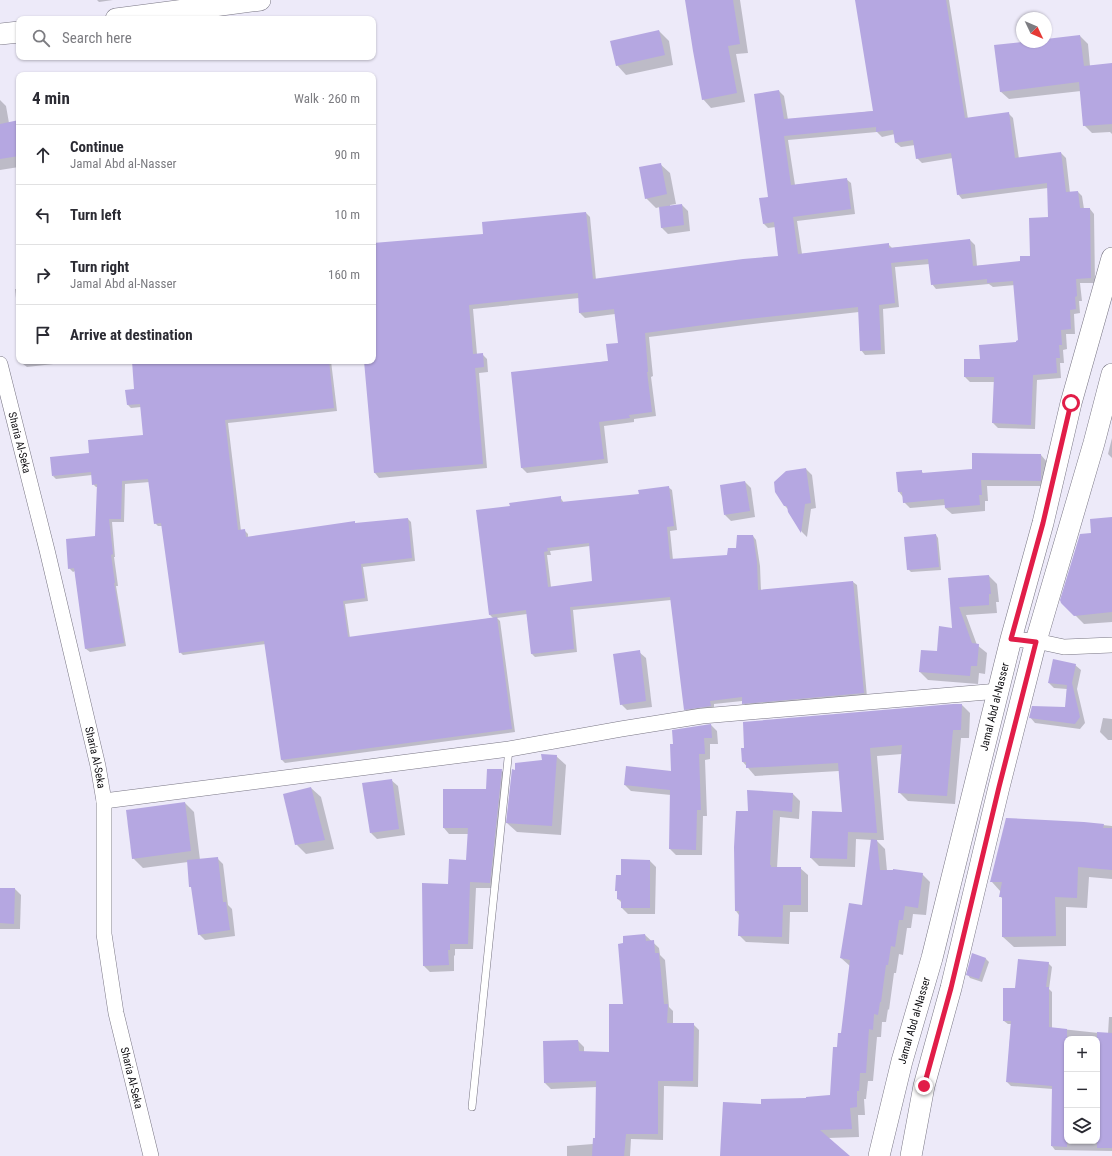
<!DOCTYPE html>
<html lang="en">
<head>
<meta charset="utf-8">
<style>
	body { margin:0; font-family:"Roboto Condensed",sans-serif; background:#f2f2f3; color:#2b2b33 }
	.controls { position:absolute; right:12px; bottom:12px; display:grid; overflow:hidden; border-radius:8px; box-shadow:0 1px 3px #0004 }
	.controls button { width:36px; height:36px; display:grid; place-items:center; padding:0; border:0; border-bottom:1px solid #e1e1e2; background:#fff; color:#2b2b33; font:20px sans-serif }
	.compass { position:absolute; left:1016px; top:12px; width:36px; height:36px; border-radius:50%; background:#fff; box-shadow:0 1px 3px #0004; rotate:134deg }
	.stop { position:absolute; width:12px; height:12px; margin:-9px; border:3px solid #e11d48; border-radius:50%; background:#fff }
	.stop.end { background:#e11d48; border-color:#fff; box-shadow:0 1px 4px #0008 }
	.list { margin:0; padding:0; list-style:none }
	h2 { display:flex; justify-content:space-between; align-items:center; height:52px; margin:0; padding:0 16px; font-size:17px }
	h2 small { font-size:13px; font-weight:400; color:#7c7c81 }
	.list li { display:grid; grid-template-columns:26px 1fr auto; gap:12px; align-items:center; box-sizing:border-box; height:60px; padding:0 16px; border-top:1px solid #e1e1e2 }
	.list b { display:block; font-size:15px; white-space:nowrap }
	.list p { margin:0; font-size:13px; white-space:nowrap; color:#7c7c81 }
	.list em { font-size:13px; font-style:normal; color:#7c7c81 }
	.icon { flex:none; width:22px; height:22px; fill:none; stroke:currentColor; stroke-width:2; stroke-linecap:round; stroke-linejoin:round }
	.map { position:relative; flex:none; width:1112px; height:1156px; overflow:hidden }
	.search { position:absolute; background:#fff; box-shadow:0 1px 3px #0004; left:16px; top:16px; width:360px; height:44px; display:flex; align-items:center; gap:10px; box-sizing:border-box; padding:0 14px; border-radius:8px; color:#7c7c81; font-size:15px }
	.panel { position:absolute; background:#fff; box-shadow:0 1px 3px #0004; left:16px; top:72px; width:360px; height:292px; border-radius:8px }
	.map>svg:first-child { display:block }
	.shadow { fill:#0003; fill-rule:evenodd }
	.building { fill:#b5a7e1; fill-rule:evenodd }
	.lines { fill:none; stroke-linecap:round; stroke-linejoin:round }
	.lane-casing { stroke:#797684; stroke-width:8 }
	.street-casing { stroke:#797684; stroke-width:16 }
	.secondary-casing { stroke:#797684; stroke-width:22 }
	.lane { stroke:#fff; stroke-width:7 }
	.street { stroke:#fff; stroke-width:15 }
	.secondary { stroke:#fff; stroke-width:21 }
	.route { stroke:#e11d48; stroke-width:5 }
	.labels { text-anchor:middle; stroke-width:4; stroke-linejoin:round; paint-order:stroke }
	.street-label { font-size:11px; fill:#0f0e12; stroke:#fff }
</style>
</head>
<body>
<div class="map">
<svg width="1112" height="1156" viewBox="0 0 1112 1156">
	<rect width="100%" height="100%" fill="#edeaf9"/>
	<g class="shadow">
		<polygon points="97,0 113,0 99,2"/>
		<polygon points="686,0 740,0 748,53 736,54 745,102 711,108 703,99"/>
		<path d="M856,0H949L968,119L1009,114L1013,118L1019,159L1061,153L1066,158L1070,193L1078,192L1082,196L1084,209H1090L1094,214L1095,283H1080L1082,301H1079L1080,313L1074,314L1075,334H1066L1067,349L1063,350L1064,363H1060L1061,378L1037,380L1035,429L998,428L993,423L995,382H970L965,377L981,360L1019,341L1015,285L993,287L989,284L936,289L932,284L930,264L895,267L899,307L883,309L885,354L865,355L861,350L859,312L745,325L649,337L653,376L651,377L656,416L634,419V422L604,426L608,463L527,473L522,468L512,373L609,361L619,344L615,314L585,318L580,313L579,298L473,309L477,354H482L487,359L488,372L479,373L487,468L379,478L375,473L365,361H373V244L484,235L586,213L590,217L596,280L779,257L776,227L768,228L764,224L769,198L779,91L784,96L788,120L874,111ZM877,132L882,137L895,134L896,143L901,147L915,145L917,158L922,163L953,158L958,194L962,199L1048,188L1049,218L1031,257L1021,262L977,266L975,245L970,240L892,248L888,244L802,254L797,221L855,214L851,183L846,179L795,185L788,140Z"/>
		<polygon points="659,31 669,41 673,65 626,75 617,65"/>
		<polygon points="1080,36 1088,44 1090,66 1112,64 1112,134 1110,132 1092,133 1084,125 1081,91 1009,99 1000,91 1028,42 1046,42 1046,40"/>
		<polygon points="0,100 6,106 9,123 19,121 19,167 0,170"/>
		<polygon points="660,164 670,173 676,204 670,205 670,207 682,205 688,211 690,231 668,234 662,228 660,207 656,208 646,198"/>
		<polygon points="15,289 19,289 19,326"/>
		<polygon points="23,361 80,361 27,367 23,364"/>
		<path d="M133,361H331L337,411L228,423L241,531H245L248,534V538L354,522L356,524L408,519L411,522L415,561L363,567L368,601L345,604L350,638L493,618L490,615L511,507L560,497L564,503L640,495L668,487L672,490L677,530L670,531L673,560L728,556L753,536L756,540L760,566L761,591L853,582L857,585L867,697L747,707L742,701L714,704V710L688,713L685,709L671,600L573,610L577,652L535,657L532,654L527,614L497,618L500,621L515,732L285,763L282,760L266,644L183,655L180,652L163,526H158L155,523L150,482L125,484L124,522H112L115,557H114L118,586H116L126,646L90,652L86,649L75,571L73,572L69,568L96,537L98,487H96L93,484L92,475L56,479L53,476L90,454L144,436L141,407L131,408L128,405L136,390ZM590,546L594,582L551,587L547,555H551L550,551Z"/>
		<polygon points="1112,438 1112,458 1108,454"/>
		<polygon points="1041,455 1047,462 1046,486 987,486 988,501 985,501 985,511 952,514 945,508 945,505 910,508 904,502 903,497 899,492 921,471 924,474 973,470"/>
		<polygon points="806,469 812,475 816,508 811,509 807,537 802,532 788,509 785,506"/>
		<polygon points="745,482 751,488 755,517 731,521 725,515"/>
		<polygon points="1112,518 1112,622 1084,624 1062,602 1092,534"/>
		<polygon points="936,535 938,538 941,570 911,572 908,569"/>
		<polygon points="989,576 997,584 999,602 996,602 997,613 966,615 977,645 987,653 985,674 979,673 978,684 928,680 920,672 938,652 953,629 949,578"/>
		<polygon points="639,652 646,658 652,707 627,710 621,704"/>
		<polygon points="1075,665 1081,670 1077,689 1085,723 1080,729 1035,723 1030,717 1066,708 1067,689 1054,688 1049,683"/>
		<polygon points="962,705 970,713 969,738 961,738 955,804 908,801 899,792 902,754 877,756 884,840 876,840 885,849 887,871 922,874 930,882 926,915 913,914 911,928 907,928 903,955 899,954 896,973 894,973 889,1010 888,1009 886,1022 882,1022 881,1037 877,1037 873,1081 868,1081 866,1099 864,1099 865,1115 858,1115 859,1137 828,1138 849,1156 721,1156 762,1106 831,1096 838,1048 842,1034 850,966 841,958 863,906 872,840 856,839 855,867 819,866 811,858 843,813 839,771 755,776 743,762"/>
		<polygon points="1103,718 1112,719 1112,740 1108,740 1100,732"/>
		<polygon points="711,725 717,731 718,744 710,744 710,759 705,760 707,816 703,816 702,855 676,855 670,849 671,795 631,791 625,785 672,772"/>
		<polygon points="556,756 566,765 561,835 517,832 507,823 543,761"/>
		<polygon points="501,770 507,776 496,888 476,888 473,949 455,949 455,955 454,956 454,971 430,972 424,966 449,885 467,861 469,834 449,834 444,828 487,790"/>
		<polygon points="391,780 398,786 405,835 377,839 371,833"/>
		<polygon points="311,788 321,797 334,849 306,854 296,844"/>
		<polygon points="793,794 800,801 799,819 780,817 777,868 800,868 808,875 808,912 790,912 789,944 746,942 739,935 739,915 736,911 749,812"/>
		<polygon points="185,803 194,812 200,860 217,858 223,864 228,905 232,909 235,936 205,940 199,934 188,862 143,868 133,858"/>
		<polygon points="1007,819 1084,823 1112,826 1112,879 1089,877 1087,908 1066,907 1066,946 1014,947 1003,937 1003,899 1000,896 1001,892 992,882"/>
		<polygon points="622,860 650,861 656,867 655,914 628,914 622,908 622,903 618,899 622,876"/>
		<polygon points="0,889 15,889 21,895 20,929 0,929"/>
		<polygon points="645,935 659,948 660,955 665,960 669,1007 673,1011 673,1024 693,1024 699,1030 698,1087 664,1086 663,1140 631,1139 630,1156 567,1156 567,1146 593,1144 596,1139 597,1087 551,1089 545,1083 578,1041 584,1047 584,1052 610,1053"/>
		<polygon points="973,955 986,959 989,962 982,982 970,978 968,975"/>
		<path d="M1048,963L1052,967L1049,989L1052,992V1028L1108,1034L1109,1017H1112V1151L1055,1150L1052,1146L1053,1089L1011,1086L1007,1082L1011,1024H1008L1004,1021L1016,989ZM1067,1039H1097V1141H1067Z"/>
	</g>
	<g class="building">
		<polygon points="685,0 733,0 740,44 728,46 737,93 702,100 693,51"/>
		<path d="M855,0H946L965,118L1009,112L1015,158L1061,152L1066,192L1078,191L1080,208H1090L1091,278L1076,279L1077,296L1075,297L1076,309L1070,310L1071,329L1061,330L1062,345H1059L1060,358H1056L1057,373L1033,375L1031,425L992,423L994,377H964V359H980L979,345L1016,342V341L1018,340L1013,281L987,283V279L931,285L928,259L891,263L895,303L879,305L881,350L860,351L858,307L740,320L645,333L648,372H647L652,412L629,415L630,418L599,422L604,459L521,468L511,372L608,361L606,344L618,343L614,309L579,313L578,293L469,305L473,354L483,353L484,367L475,368L483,464L374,473L364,361H373V243L483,234L482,222L586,212L593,279L743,259L778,256L774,222L763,224L759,198L768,197L754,94L779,90L784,119L873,111ZM876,127V132L893,130L895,143L913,140L916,159L951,153L957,195L1047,183L1048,217L1029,218L1030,256H1020V261L973,266L970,239L889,248V243L798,254L793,217L851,209L847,178L791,185L784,136Z"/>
		<polygon points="659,30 665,55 616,66 610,41"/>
		<polygon points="1080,35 1084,66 1112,63 1112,124 1083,126 1079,82 1000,92 994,45 1022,42 1046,42 1046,39"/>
		<polygon points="19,120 19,156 0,159 0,124"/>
		<polygon points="661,163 667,194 645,199 639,167"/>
		<polygon points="682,204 684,225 661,228 659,207"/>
		<polygon points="132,361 329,361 334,408 225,420 238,530 245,529 246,537 355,521 355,523 408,518 412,558 361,564 365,598 343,601 348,637 497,617 512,729 281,760 264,641 179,653 161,523 154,524 148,479 122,481 121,519 109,519 113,554 111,555 115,583 114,583 124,643 85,649 74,568 68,569 66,539 95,536 97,484 92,485 91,472 52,476 50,457 89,453 88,440 143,435 140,404 127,405 125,390 134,389"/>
		<polygon points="972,453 1041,454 1041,481 981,480 982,495 979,495 980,505 945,508 944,499 903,503 902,492 898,492 896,472 922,470 922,473 972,469"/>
		<polygon points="806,468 811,503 805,504 801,533 788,512 787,506 784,506 775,492 774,482 786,471"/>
		<polygon points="745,481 750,511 724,515 720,485"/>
		<path d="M669,486L674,526L667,527L670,559L727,555L728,548H736L737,535H753L757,562L758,590L853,581L864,693L742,704V697L710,701L711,706L684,710L670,597L570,607L574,649L531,654L526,610L489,615L476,510L510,506L509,503L561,496V502L639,494L638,490ZM589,543L592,581L548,587L544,552L548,551L547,548Z"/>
		<polygon points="1112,517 1112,612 1074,616 1061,603 1060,600 1080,534 1091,533 1090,519"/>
		<polygon points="936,534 939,567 907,570 904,537"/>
		<polygon points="989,575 991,594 989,594 989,605 959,607 972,643 979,644 977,666 971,666 970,676 919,672 921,650 937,651 939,626 952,628 948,578"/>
		<polygon points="640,650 646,701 620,705 613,654"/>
		<polygon points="1053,659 1076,664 1072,683 1080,717 1075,724 1029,718 1032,706 1065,707 1067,685 1048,683"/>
		<polygon points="953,704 962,704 961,730 953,730 947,796 898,793 902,745 870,748 877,833 848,832 847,859 810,858 812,811 842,812 838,763 746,768 746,762 742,762 741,748 744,748 743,722"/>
		<polygon points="711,724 712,738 704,738 705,754 699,754 701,810 697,810 696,850 669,849 670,790 624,785 626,766 671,771 670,744 673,744 672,730"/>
		<polygon points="541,754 557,755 552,826 506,823 512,769 515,770 515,763 542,760"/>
		<polygon points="487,769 502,769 490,883 470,882 468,944 450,944 450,950 448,950 449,965 423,966 422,883 448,884 449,859 466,860 468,828 443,828 443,789 486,789"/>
		<polygon points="392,779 399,829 370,833 362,783"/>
		<polygon points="311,787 325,840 295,845 283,794"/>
		<polygon points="747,790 793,793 792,812 773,810 770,865 771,865 771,867 801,867 801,905 783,905 782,937 738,936 739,911 735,911 734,847 736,811 748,811"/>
		<polygon points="185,802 191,851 132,859 126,810"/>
		<polygon points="1006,818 1084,822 1104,824 1103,828 1112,828 1112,870 1078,867 1077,898 1055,897 1056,936 1002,937 1002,897 999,897 1002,882 990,882"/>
		<polygon points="871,839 877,840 880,870 893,870 893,869 923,873 918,908 905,906 903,920 899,920 895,947 891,946 888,965 886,965 881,1002 880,1002 878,1015 874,1014 873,1030 869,1029 866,1073 860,1073 859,1091 857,1091 857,1107 850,1108 852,1129 820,1130 850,1156 720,1156 723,1102 761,1104 761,1099 806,1098 806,1097 830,1095 833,1047 837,1047 838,1033 841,1033 850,960 840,958 849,903 862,905"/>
		<polygon points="218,857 223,902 226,902 230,930 198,935 191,887 189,887 187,860"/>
		<polygon points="621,859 650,860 650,908 621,908 621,900 617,899 617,891 615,891 616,875 621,875"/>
		<polygon points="0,888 15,888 14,924 0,923"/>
		<polygon points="645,934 646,941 654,940 655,953 659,953 664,1004 668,1004 667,1023 694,1023 693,1081 658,1081 658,1134 626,1134 624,1156 592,1156 593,1138 595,1138 596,1081 544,1083 543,1041 578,1040 579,1051 609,1052 609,1004 623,1004 618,944 623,943 623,936"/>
		<polygon points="972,953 986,958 979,979 966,975"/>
		<polygon points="1018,959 1049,962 1046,987 1049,987 1049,1027 1067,1029 1067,1147 1051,1146 1052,1086 1006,1082 1011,1021 1003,1021 1003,988 1015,988"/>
		<polygon points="1097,1032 1112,1033 1112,1148 1097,1148"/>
	</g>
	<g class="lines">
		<g class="lane-casing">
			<polyline id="lane" points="472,1107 509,749"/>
		</g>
		<g class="street-casing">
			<g id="street">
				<path id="s1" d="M0,364L47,550L98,766L104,801V934L116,1013L151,1156"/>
				<polyline points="1011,639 1036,641 1064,647 1112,645"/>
				<polyline points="104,801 509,749 621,729 702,716 999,691"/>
			</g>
		</g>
		<g class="secondary-casing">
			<g id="secondary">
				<polyline points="116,19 260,0"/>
				<polyline points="0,34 19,32"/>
				<path id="s2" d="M879,1156L902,1061L932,958L1011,639L1043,523L1071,403L1112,258"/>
				<polyline points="911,1156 924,1086 951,988 999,787 1036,641 1094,443 1112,374"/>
			</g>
		</g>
		<use href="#lane" class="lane"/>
		<use href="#street" class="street"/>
		<use href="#secondary" class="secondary"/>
	</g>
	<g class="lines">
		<polyline class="route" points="924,1086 951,988 999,787 1036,642 1011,639 1043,523 1071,403"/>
	</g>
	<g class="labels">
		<g class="street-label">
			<text dy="4" stroke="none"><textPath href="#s1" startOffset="81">Sharia Al-Seka</textPath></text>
			<text dy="4" stroke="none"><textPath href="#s2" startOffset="464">Jamal Abd al-Nasser</textPath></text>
			<text dy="4" stroke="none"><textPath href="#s1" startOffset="405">Sharia Al-Seka</textPath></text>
			<text dy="4" stroke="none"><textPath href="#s2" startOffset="140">Jamal Abd al-Nasser</textPath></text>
			<text dy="4" stroke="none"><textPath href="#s1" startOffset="729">Sharia Al-Seka</textPath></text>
		</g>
	</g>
</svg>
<div class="controls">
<button>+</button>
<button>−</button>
<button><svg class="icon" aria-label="layers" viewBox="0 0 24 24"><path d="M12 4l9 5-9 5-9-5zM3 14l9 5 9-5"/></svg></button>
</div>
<svg class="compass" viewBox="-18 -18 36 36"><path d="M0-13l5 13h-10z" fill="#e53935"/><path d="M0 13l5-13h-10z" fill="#7c7c81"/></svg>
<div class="stop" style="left:1071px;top:403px"></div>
<div class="stop end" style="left:924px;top:1086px"></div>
<div class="search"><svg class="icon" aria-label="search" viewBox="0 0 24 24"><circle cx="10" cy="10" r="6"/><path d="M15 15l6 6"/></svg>Search here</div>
<section class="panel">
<h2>4 min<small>Walk · 260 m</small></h2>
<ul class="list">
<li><svg class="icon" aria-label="ahead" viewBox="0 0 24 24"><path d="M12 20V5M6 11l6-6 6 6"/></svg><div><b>Continue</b><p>Jamal Abd al-Nasser</p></div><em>90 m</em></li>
<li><svg class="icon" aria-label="left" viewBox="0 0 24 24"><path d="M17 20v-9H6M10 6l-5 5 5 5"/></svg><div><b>Turn left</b></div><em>10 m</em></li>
<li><svg class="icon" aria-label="right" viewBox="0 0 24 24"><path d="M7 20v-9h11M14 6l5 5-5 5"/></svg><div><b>Turn right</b><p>Jamal Abd al-Nasser</p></div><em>160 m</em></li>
<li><svg class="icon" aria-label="arrive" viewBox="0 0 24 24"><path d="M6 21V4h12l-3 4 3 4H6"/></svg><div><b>Arrive at destination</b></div></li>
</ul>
</section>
</div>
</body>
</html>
